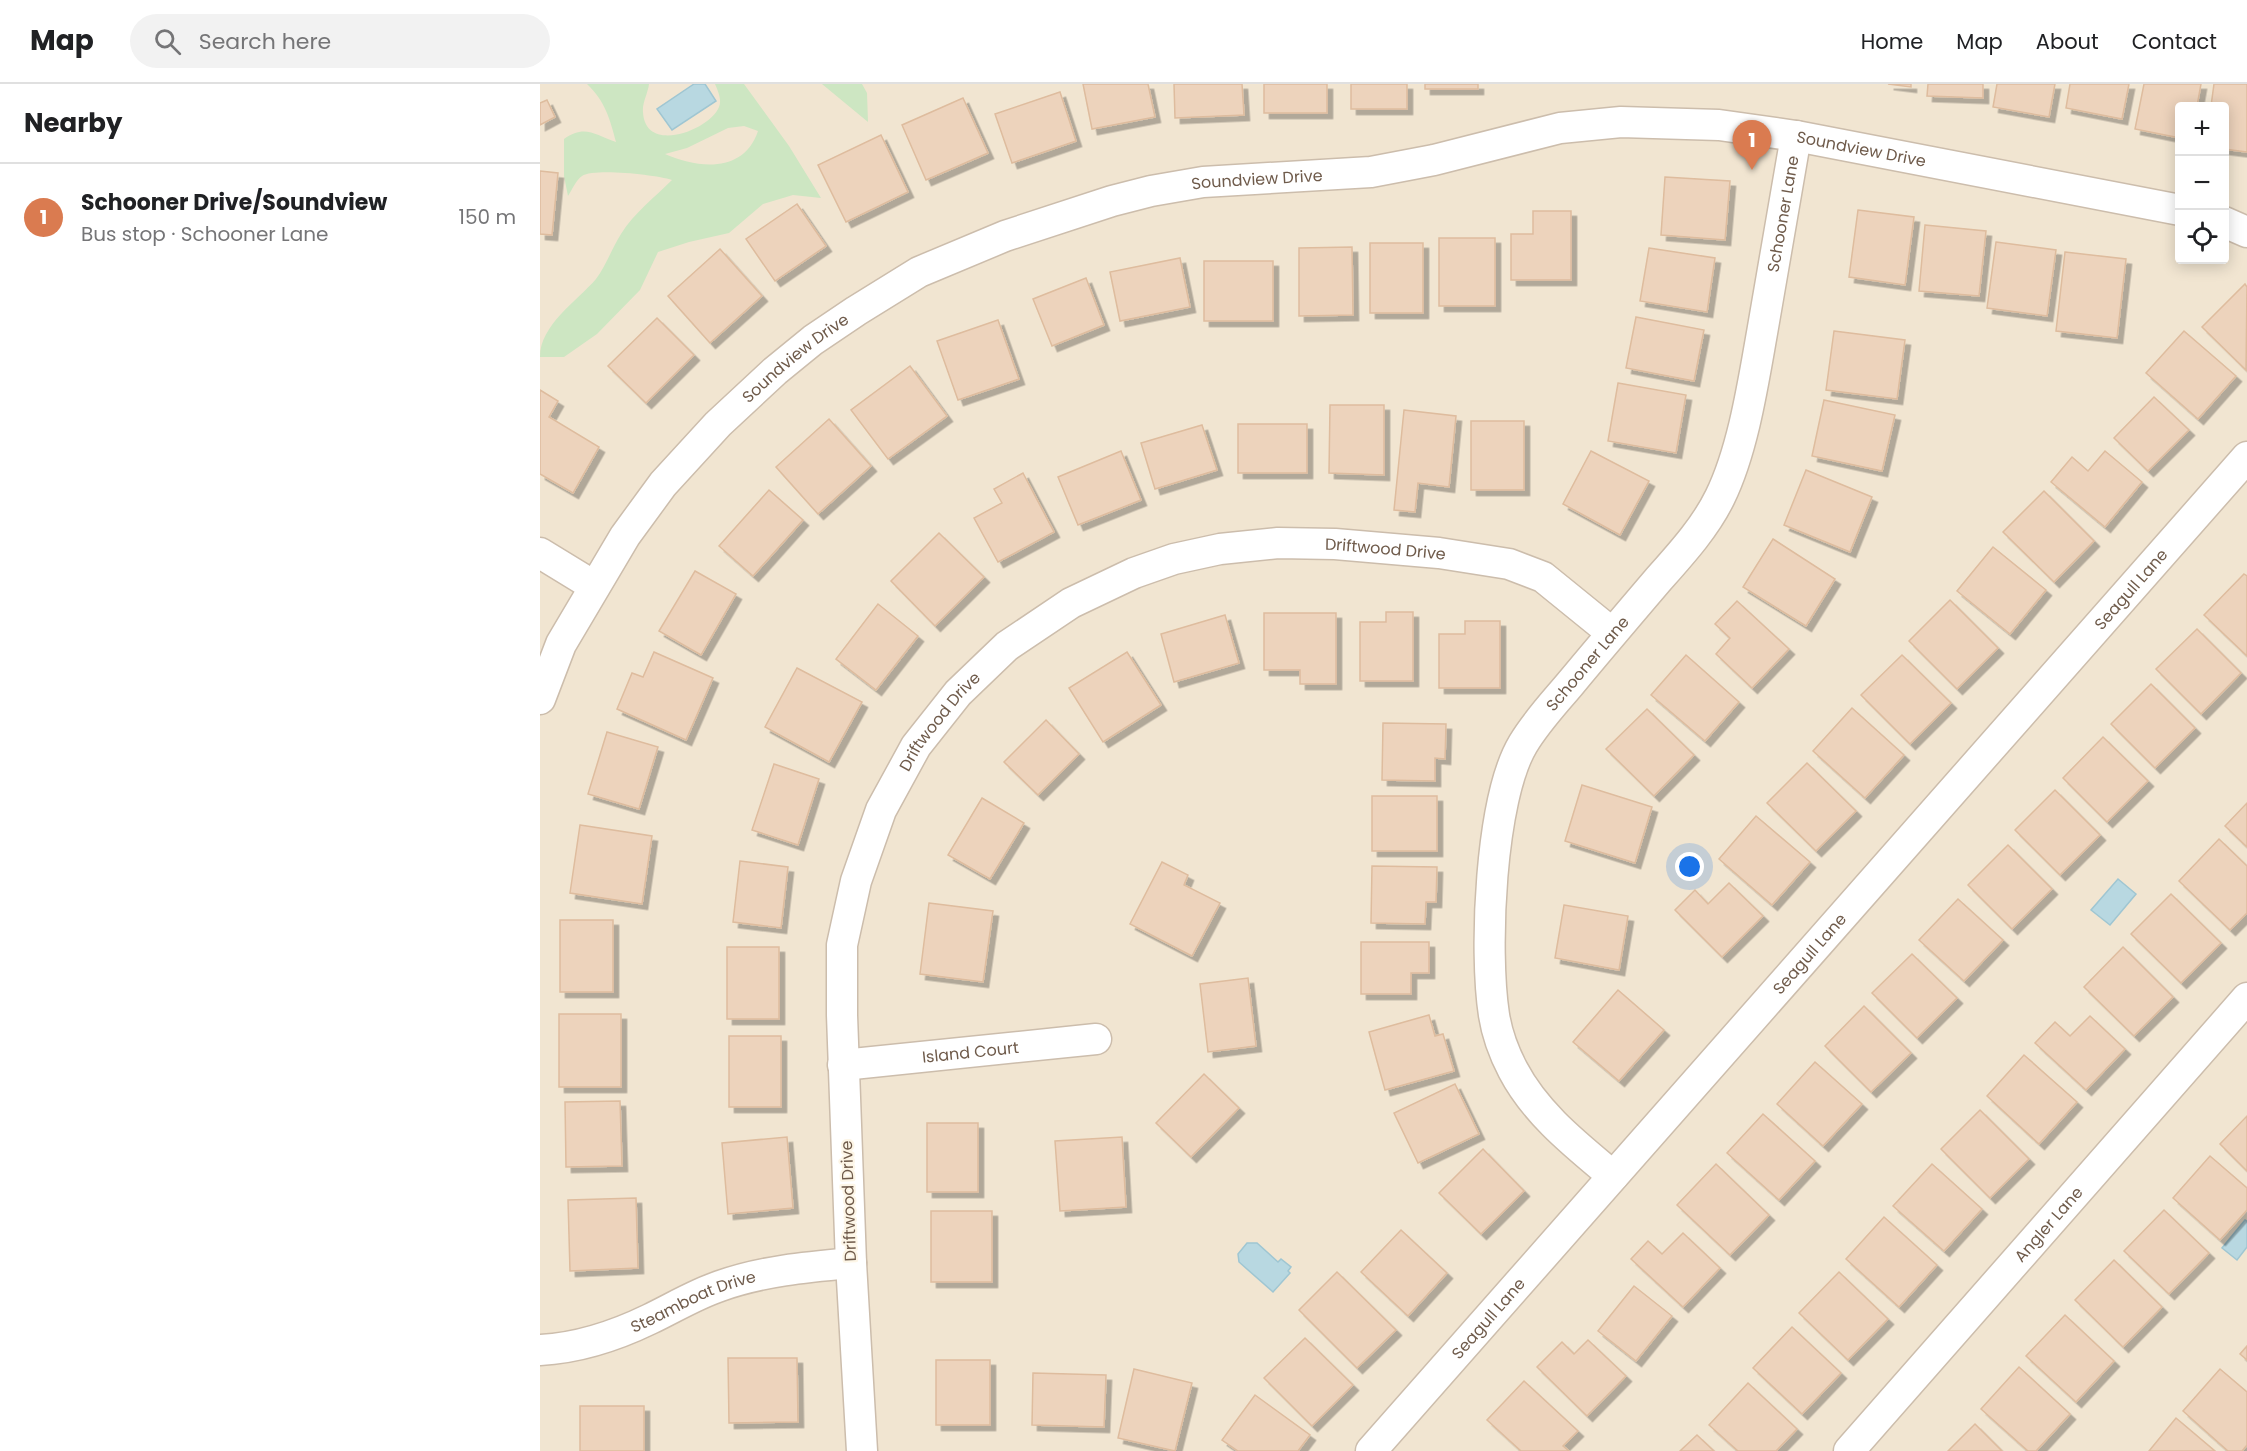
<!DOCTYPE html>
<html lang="en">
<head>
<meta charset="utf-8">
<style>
	body { margin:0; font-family:Poppins,sans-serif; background:#f2f2f2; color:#202124 }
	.controls { position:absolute; right:18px; top:18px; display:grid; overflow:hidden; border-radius:6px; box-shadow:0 3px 15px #0003 }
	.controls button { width:54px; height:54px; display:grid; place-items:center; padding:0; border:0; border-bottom:2px solid #e0e0e0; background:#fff; color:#202124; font:30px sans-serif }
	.you { position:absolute; left:1150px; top:783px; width:21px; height:21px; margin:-15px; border:4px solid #fff; border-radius:50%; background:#1a73e8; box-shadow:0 0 0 9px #1a73e833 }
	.badge { display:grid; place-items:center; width:39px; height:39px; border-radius:50%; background:#da7b50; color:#fff; font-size:20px; font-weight:700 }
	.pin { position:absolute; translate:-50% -50px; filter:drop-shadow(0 2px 3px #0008) }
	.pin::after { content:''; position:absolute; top:32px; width:21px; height:18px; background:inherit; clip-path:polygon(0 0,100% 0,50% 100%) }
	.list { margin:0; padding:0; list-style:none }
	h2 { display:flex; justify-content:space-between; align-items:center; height:78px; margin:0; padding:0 24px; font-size:26px }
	h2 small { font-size:20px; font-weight:400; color:#757577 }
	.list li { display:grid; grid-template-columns:39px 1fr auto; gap:18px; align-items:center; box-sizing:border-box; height:108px; padding:0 24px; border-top:2px solid #e0e0e0 }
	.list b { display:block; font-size:22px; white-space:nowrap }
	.list p { margin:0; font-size:20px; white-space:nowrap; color:#757577 }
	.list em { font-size:20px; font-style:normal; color:#757577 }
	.icon { flex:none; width:33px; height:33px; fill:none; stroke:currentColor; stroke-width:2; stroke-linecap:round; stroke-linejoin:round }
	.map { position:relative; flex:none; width:1707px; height:1367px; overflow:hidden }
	header { display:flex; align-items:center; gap:36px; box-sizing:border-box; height:84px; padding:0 30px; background:#fff; border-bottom:2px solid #e0e0e0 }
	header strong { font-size:28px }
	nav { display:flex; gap:33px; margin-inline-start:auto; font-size:21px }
	.search { width:420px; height:54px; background:#f2f2f2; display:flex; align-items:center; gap:15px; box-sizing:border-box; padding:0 21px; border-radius:33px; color:#757577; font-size:22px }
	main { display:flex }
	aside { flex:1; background:#fff }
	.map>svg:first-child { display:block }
	.residential { fill:#f1e5d1; fill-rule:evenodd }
	.green { fill:#cde6c2; fill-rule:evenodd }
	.water { fill:#b8d8e1; stroke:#9fc6d2; stroke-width:1.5 }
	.building { fill:#edd3bc; stroke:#debc9e; stroke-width:1.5; filter:url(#shadow) }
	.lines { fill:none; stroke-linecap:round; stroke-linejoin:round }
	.street-casing { stroke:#ccbdac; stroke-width:33 }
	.street { stroke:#fff; stroke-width:30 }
	.labels { text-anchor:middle; stroke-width:4.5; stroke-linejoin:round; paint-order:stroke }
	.street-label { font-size:16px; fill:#6f5b4b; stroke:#fdf6e7 }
</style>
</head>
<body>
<header>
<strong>Map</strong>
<div class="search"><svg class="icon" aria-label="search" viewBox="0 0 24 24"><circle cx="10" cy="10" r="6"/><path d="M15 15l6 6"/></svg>Search here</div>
<nav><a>Home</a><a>Map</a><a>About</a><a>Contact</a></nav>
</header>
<main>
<aside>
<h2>Nearby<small></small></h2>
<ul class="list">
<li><span class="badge">1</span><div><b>Schooner Drive/Soundview</b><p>Bus stop · Schooner Lane</p></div><em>150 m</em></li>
</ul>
</aside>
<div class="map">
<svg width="1707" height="1367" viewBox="0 0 1707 1367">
	<defs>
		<filter id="shadow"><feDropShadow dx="5.5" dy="5.5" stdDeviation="0" flood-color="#0004"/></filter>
	</defs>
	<rect width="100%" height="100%" fill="#faf2e2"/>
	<path class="residential" d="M0,0H1707V1367H0ZM1640,22H1684V176H1640Z"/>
	<g class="green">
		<path d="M47,0H109C108,9 102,19 103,28C105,71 170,46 179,23C182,16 178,7 175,0H204L249,62L281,114L253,111L223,120L189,149L149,158L118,168L100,206L57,250L24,273H0C0,241 37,217 56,195C66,182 72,164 81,150C94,129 115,113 132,96C116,91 55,84 42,92C36,96 32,106 28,112L24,92V55C45,40 55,51 76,58C70,35 65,17 47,0ZM204,42L218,47C204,89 159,85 125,70L147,64L188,44Z"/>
		<polygon points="282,0 322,0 327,9 328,38"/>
	</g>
	<g class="water">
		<polygon points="154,0 165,0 176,17 132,46 117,25"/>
		<polygon points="1578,795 1596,810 1570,841 1551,826"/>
		<polygon points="1705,1136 1707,1137 1707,1163 1697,1176 1682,1164"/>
		<polygon points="707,1159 717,1159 738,1178 741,1175 751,1183 748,1187 750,1189 733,1208 699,1178 698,1170"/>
	</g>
	<g class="building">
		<polygon points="543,0 608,0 615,33 552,45"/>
		<polygon points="634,0 702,0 704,31 635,34"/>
		<rect x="724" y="0" width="63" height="29"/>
		<rect x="811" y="0" width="56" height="25"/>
		<rect x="885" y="0" width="53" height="5"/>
		<polygon points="1348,0 1371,0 1371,3"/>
		<polygon points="1388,0 1443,0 1443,14 1387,12"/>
		<polygon points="1457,0 1515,0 1509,33 1453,23"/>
		<polygon points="1530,0 1589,0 1582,35 1526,24"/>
		<polygon points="1604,0 1661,0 1657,22 1640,22 1640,54 1595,45"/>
		<polygon points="1674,0 1707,0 1707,68 1684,65 1684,22 1671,22"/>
		<polygon points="520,8 536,57 472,79 455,30"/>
		<polygon points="423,14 448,69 386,96 362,41"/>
		<polygon points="7,16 15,33 0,41 0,19"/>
		<polygon points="341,51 368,108 306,138 278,81"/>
		<polygon points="0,87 18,89 12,151 0,150"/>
		<polygon points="1125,93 1190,97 1185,156 1121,151"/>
		<polygon points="257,120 286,162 235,197 206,155"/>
		<polygon points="1318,126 1374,133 1365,201 1309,193"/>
		<polygon points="993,127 1031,127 1031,196 971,196 971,150 993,150"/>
		<polygon points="1385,141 1446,147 1439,212 1379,207"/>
		<rect x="899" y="154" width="56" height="68"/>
		<polygon points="1456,158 1516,166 1507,232 1447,224"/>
		<rect x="830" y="159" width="53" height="70"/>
		<polygon points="812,163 813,231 759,232 759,164"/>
		<polygon points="1109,164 1175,174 1167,228 1100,217"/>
		<polygon points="180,165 222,212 170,259 128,212"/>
		<polygon points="1525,168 1586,175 1577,254 1516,247"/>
		<polygon points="640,174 650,223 580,237 570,188"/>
		<rect x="664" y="177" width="69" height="60"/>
		<polygon points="546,194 564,241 512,262 493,215"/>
		<polygon points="1705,200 1707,203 1706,286 1662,243"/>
		<polygon points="1096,233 1164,246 1154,297 1086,284"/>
		<polygon points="117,234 154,271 106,319 68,282"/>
		<polygon points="458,236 479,295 418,316 397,257"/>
		<polygon points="1294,247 1365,256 1357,315 1286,306"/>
		<polygon points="1644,247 1696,292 1658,335 1606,289"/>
		<polygon points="370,282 407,332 348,375 311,326"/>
		<polygon points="1078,299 1146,311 1136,369 1068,357"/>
		<polygon points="0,306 18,317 9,333 59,363 33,409 0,390"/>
		<polygon points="1614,313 1649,346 1608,387 1574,354"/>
		<polygon points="1284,316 1355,331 1342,387 1272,372"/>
		<polygon points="790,321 844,321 844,391 789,389"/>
		<polygon points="864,326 916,332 909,403 878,399 875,428 854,426"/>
		<polygon points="289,335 331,382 278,430 236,383"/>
		<rect x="931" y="337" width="53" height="69"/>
		<rect x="698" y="340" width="69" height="49"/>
		<polygon points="662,341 677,386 615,405 601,359"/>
		<polygon points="581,367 601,416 538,441 518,393"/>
		<polygon points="1051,367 1109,397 1080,451 1023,420"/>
		<polygon points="1565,367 1602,398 1565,443 1511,398 1532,373 1548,387"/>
		<polygon points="1266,386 1332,413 1310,468 1244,441"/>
		<polygon points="483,389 514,448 458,478 434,434 462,419 454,405"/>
		<polygon points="229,406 263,436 213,492 179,462"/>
		<polygon points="1504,407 1554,457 1514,498 1463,448"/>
		<polygon points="399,449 444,493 395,542 351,497"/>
		<polygon points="1233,455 1295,495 1266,542 1203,503"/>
		<polygon points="1453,463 1506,506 1470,550 1417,507"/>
		<polygon points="155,487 196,510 161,571 119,547"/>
		<polygon points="1704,490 1707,492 1707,572 1664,531"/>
		<polygon points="1410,516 1458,564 1417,605 1369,557"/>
		<polygon points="1197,517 1249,565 1212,604 1176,570 1190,554 1175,540"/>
		<polygon points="338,520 378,552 336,606 296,575"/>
		<polygon points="846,528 873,528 873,597 820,597 820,538 846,538"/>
		<polygon points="724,529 796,529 796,600 760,600 760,586 724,586"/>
		<polygon points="685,531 699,579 634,598 621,550"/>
		<polygon points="925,537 960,537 960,604 899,604 899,550 925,550"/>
		<polygon points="1657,545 1701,589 1661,630 1616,585"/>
		<polygon points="114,568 173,594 146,656 77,625 92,589 103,593"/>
		<polygon points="587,568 621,621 563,658 529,604"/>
		<polygon points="1146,571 1199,618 1165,657 1111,611"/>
		<polygon points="1362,571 1411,619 1370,660 1321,611"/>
		<polygon points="257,584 322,618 289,678 225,643"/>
		<polygon points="1611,600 1655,644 1615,684 1571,640"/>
		<polygon points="1312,624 1364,671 1325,714 1273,667"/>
		<polygon points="1107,625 1154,671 1114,712 1066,665"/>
		<polygon points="506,636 539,670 498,711 464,678"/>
		<polygon points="843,639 906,640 905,675 895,674 895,697 842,696"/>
		<polygon points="67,648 118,663 99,725 48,710"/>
		<polygon points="1563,653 1608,697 1567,738 1523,694"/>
		<polygon points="1267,679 1316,727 1276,767 1227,719"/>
		<polygon points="234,680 279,695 258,761 212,746"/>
		<polygon points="1042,701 1112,723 1095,779 1025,757"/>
		<polygon points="1515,706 1560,751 1520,791 1475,746"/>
		<rect x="832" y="712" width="65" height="55"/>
		<polygon points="442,714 484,739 450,795 408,771"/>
		<polygon points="1707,719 1707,763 1685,742"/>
		<polygon points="1216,732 1270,778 1232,821 1179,775"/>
		<polygon points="40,741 112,752 102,820 30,809"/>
		<polygon points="1679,755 1707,782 1707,829 1690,846 1639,797"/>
		<polygon points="1468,761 1512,805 1472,845 1428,801"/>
		<polygon points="200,777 248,783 241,844 193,838"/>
		<polygon points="622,778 648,791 644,801 680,819 652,872 590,840"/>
		<polygon points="832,782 897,783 896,818 886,818 885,840 831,839"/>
		<polygon points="1189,799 1223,832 1182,873 1135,826 1155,806 1168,820"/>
		<polygon points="1631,810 1681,859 1641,899 1591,850"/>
		<polygon points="1418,815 1463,856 1424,897 1379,856"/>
		<polygon points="389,819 453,827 443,898 380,890"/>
		<polygon points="1024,821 1088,832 1079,886 1015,874"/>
		<rect x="20" y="836" width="53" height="72"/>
		<polygon points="821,858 889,858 889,889 871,889 871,910 821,910"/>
		<rect x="187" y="863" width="52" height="72"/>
		<polygon points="1583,863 1633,913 1594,952 1544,903"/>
		<polygon points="1372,870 1417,914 1377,954 1332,909"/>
		<polygon points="708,894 716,962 668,968 660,900"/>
		<polygon points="1078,906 1124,946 1079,997 1033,958"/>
		<polygon points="1324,922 1371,969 1331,1008 1285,962"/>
		<rect x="19" y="930" width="62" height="73"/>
		<polygon points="889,931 895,952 903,950 914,987 845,1006 829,948"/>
		<polygon points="1550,932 1585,965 1546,1006 1495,959 1515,938 1530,952"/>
		<rect x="189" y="952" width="52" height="71"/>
		<polygon points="1484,971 1537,1018 1499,1060 1447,1012"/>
		<polygon points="1275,978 1322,1020 1283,1062 1237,1020"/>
		<polygon points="664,990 699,1024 651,1073 616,1039"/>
		<polygon points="915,1000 939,1050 878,1079 854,1029"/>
		<polygon points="80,1017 82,1082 26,1083 25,1018"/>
		<polygon points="1440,1026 1489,1075 1450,1114 1401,1065"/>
		<polygon points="1223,1030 1275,1077 1239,1116 1187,1069"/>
		<polygon points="1707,1032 1707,1087 1680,1060"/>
		<rect x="387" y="1039" width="51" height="69"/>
		<polygon points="247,1053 253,1124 188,1130 182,1059"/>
		<polygon points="582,1053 586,1123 520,1127 515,1057"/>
		<polygon points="943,1065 984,1107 941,1150 899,1109"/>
		<polygon points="1670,1072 1707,1104 1707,1126 1680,1156 1633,1114"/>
		<polygon points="1176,1080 1229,1131 1190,1171 1137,1121"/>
		<polygon points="1392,1080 1442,1125 1404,1167 1353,1122"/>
		<polygon points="96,1114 98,1184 30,1187 28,1116"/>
		<polygon points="1624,1126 1669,1169 1629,1210 1584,1167"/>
		<rect x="391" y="1127" width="61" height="71"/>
		<polygon points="1344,1133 1397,1181 1359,1223 1306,1175"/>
		<polygon points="861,1146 907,1189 868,1232 821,1188"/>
		<polygon points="1143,1149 1180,1184 1143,1223 1091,1175 1108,1157 1122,1170"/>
		<polygon points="1574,1176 1622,1223 1583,1263 1535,1216"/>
		<polygon points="797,1188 856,1246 817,1284 759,1226"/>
		<polygon points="1299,1188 1348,1235 1308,1276 1259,1229"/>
		<polygon points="1094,1202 1132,1232 1096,1277 1058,1247"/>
		<polygon points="1525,1231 1574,1277 1536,1318 1486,1272"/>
		<polygon points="1252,1243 1301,1289 1262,1330 1213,1284"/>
		<polygon points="765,1254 813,1301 772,1342 724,1294"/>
		<polygon points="1048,1256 1086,1292 1047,1332 997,1283 1022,1258 1034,1270"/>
		<polygon points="1707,1262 1707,1276 1700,1270"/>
		<polygon points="188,1274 257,1274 258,1338 189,1339"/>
		<rect x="396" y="1276" width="54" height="65"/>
		<polygon points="1479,1283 1530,1330 1496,1367 1488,1367 1441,1325"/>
		<polygon points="594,1285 652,1299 635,1367 578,1354"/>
		<polygon points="1680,1285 1707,1308 1707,1361 1702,1367 1688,1367 1643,1327"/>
		<polygon points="493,1289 566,1291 564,1343 492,1341"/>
		<polygon points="984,1297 1038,1347 1023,1362 1029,1367 981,1367 947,1336"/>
		<polygon points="1208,1299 1257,1345 1236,1367 1198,1367 1169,1341"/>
		<polygon points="715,1311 770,1351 758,1367 698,1367 682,1356"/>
		<rect x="40" y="1322" width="64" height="45"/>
		<polygon points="1636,1334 1675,1367 1609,1367"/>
		<polygon points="1435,1340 1462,1367 1408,1367"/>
		<polygon points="1157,1351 1174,1367 1140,1367"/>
	</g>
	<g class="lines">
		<g class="street-casing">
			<g id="street">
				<polyline points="1684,138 1707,148"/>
				<polyline points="0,469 54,502"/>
				<path id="s1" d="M0,615L21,560L85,452L123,400L178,340L235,287L273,256L316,227L379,188L465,152L572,117L611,107L663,98L831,88L894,76L1020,44L1081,38L1179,41L1256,52L1640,126"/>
				<path id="s2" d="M303,981L556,955"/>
				<path id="s3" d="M1073,1092C1036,1061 996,1030 973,986C964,969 957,950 954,931C944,867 950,715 983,660C996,638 1014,619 1030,600C1059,565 1088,531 1117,497C1140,471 1165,444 1180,413C1203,366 1213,300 1222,249C1233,183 1245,118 1256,52"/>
				<path id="s4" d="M0,1266C39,1264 75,1252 110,1235C133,1224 156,1210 180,1202C222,1187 267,1183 311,1179"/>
				<path id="s5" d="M322,1367L311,1179L302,931V861L316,797L341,726L376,662L418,609L467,562L531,519L594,489L634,475L680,465L738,459L795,460L899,469L969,480L1003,493L1072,549"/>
				<path id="s6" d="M831,1367L1707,373"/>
				<path id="s7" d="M1309,1367L1707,914"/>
			</g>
		</g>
		<use href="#street" class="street"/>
	</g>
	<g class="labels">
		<g class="street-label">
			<text dy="6" stroke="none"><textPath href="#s1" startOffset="1548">Soundview Drive</textPath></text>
			<text dy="6" stroke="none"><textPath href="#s1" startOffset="936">Soundview Drive</textPath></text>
			<text dy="6" stroke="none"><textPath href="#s3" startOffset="1088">Schooner Lane</textPath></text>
			<text dy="6" stroke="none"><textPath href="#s1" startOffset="432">Soundview Drive</textPath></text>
			<text dy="6" stroke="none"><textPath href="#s5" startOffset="1258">Driftwood Drive</textPath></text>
			<text dy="6" stroke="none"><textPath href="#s6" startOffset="1149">Seagull Lane</textPath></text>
			<text dy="6" stroke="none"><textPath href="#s3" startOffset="584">Schooner Lane</textPath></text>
			<text dy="6" stroke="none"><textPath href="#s5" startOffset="754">Driftwood Drive</textPath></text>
			<text dy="6" stroke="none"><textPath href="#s6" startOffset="663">Seagull Lane</textPath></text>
			<text dy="6" stroke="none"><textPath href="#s2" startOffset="128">Island Court</textPath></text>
			<text transform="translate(308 1117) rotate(-92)" y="6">Driftwood Drive</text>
			<text dy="6" stroke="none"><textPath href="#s7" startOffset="302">Angler Lane</textPath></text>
			<text dy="6" stroke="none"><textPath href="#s4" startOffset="162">Steamboat Drive</textPath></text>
			<text dy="6" stroke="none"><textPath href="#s6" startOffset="177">Seagull Lane</textPath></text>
		</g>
	</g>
</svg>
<div class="controls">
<button>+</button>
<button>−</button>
<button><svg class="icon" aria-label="locate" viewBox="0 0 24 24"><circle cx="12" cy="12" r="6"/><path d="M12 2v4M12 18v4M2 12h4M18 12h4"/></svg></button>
</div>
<div class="you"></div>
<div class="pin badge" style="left:1212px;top:86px">1</div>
</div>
</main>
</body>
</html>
